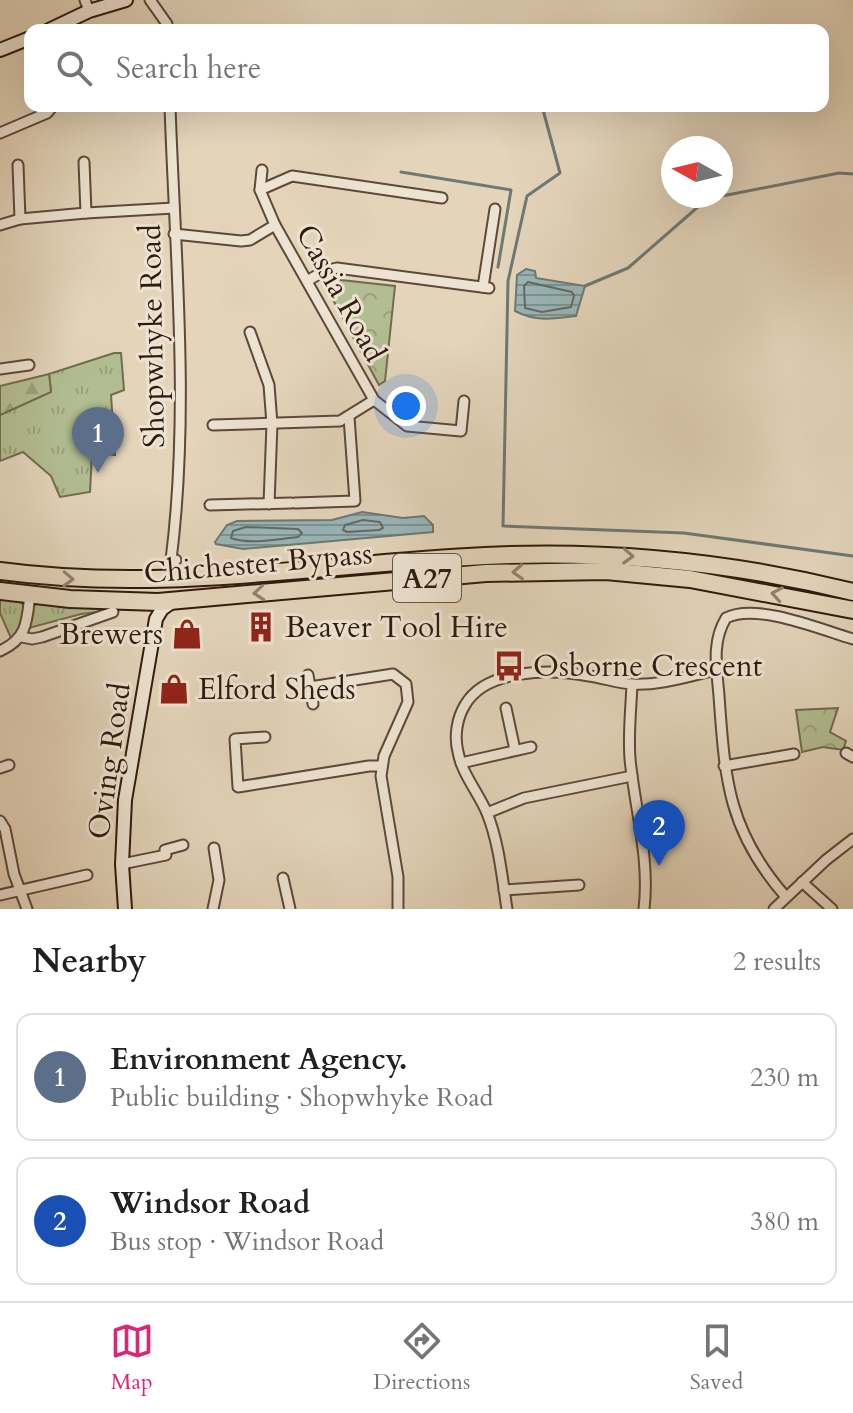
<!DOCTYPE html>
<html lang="en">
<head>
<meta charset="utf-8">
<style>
	body { margin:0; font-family:Cardo,serif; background:#f2f2f2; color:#202124 }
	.compass { position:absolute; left:661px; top:136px; width:72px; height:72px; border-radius:50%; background:#fff; box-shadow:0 8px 32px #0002; rotate:278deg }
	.you { position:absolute; left:406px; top:406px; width:28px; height:28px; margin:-20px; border:6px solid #fff; border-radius:50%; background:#1a73e8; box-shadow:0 0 0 12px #1a73e833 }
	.badge { display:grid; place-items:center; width:52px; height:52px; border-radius:50%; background:#db2777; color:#fff; font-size:26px; font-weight:700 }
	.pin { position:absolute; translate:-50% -66px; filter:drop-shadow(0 2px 4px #0008) }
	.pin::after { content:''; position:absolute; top:42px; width:28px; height:24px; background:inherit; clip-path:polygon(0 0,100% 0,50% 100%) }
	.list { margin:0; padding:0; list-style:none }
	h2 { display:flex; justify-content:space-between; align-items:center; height:104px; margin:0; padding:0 32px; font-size:34px }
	h2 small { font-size:26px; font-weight:400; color:#757577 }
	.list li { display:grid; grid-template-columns:52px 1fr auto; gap:24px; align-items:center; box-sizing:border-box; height:128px; margin:0 16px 16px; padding:0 16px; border:2px solid #e0e0e0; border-radius:16px }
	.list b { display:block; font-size:30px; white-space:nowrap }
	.list p { margin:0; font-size:26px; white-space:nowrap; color:#757577 }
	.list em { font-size:26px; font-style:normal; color:#757577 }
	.icon { flex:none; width:44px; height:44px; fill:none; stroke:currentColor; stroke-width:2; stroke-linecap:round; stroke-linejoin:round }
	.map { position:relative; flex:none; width:853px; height:909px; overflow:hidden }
	.search { position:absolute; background:#fff; box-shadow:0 8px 32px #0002; left:24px; right:24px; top:24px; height:88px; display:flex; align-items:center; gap:20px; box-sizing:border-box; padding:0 28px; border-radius:16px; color:#757577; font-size:30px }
	.sheet { height:392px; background:#fff }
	nav { display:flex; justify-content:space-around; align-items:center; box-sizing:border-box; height:112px; border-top:2px solid #e0e0e0; background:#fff; font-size:22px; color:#757577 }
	nav a { display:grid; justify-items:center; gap:4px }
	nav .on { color:#db2777 }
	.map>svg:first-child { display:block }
	.grass { fill:url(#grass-tufts); stroke:#716c50; stroke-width:2 }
	.forest { fill:url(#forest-firs); stroke:#716c50; stroke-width:2 }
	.park { fill:url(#park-crowns); stroke:#716c50; stroke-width:2 }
	.water { fill:url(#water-rules); stroke:#6e7874; stroke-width:2 }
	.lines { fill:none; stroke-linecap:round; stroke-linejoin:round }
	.shore { stroke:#646863; stroke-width:2 }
	.stream { stroke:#6e7874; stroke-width:3 }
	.street-casing { stroke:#5d4839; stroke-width:13 }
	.secondary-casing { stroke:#301a0e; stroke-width:16 }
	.highway-casing { stroke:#301a0e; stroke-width:20 }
	.street { stroke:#ede3d2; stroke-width:9 }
	.secondary { stroke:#ede3d2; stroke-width:12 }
	.highway { stroke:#e3d4ba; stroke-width:16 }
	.oneway { stroke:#92806d }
	.labels { text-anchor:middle; stroke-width:6; stroke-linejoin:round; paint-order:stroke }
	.shield { fill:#ede3d2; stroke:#695649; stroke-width:2 }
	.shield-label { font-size:28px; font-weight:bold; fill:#301a0e }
	.street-label { font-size:30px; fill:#301a0e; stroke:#ede3d2 }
	.poi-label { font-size:30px; fill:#301a0e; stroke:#ede3d2; text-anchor:start }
</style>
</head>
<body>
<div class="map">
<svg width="853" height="909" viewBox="0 0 853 909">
	<defs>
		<pattern id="grass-tufts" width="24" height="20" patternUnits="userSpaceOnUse" patternTransform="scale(2)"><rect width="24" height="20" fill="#b2bd91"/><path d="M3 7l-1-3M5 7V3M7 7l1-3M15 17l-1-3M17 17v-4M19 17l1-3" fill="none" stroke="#99a27c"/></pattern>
		<pattern id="forest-firs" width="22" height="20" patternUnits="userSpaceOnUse" patternTransform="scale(2)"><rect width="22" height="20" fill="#b2bd91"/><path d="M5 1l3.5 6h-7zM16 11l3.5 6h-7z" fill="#99a27c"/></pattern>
		<pattern id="park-crowns" width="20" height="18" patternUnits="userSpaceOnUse" patternTransform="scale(2)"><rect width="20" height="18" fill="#b2bd91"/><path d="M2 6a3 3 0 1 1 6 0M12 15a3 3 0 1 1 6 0" fill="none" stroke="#99a27c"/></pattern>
		<pattern id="water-rules" width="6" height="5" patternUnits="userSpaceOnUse" patternTransform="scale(2)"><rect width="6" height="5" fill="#98b6b8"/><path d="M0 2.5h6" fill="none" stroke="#7c9394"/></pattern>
	</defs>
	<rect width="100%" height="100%" fill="#e3d4ba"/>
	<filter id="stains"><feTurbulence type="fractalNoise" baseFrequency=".0025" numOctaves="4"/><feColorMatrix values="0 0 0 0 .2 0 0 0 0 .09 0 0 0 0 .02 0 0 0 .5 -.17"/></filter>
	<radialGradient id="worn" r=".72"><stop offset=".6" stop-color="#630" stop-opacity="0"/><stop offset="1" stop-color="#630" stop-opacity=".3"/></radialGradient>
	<g class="grass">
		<polygon points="114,353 121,353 124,390 111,395 115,455 92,454 90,492 60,497 51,476 23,452 0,461 0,415 51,392 49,374"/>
		<path d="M0,597L19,599C33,614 22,630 14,645L0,613Z"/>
		<polygon points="37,603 131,608 81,614 29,628 32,608"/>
	</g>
	<polygon class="forest" points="49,374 51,392 0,415 0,386"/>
	<g class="park">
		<polygon points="332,279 395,286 385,381 379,385 325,285"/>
		<polygon points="838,708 830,732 846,741 843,750 823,747 802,752 796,710"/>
	</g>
	<g class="water">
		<path d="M526,269L535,271L536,278L585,286L576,316C554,319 536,322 515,311L517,275Z"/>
		<polygon points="362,512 403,518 424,516 433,525 433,532 243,549 216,544 215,542 227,525 237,521 332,520"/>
	</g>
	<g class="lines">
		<g class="shore">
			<polygon points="528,282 572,292 574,296 571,307 542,312 525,308 524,286"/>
			<polygon points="363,520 380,522 383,528 379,530 347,532 343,530 345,525"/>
			<path d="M246,527L298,529L302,533L298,537C277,539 251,545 231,538L233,531Z"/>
		</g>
		<g class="stream">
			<polyline points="542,106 560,173 527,196 508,281 503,526 684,533 853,556"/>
			<polyline points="401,172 511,190 498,267"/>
			<polyline points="585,286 628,268 707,199 839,173 853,174"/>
		</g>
		<g class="street-casing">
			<g id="street">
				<polyline points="85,0 89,11"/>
				<polyline points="150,0 167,24 167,30"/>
				<path d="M170,106C175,256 190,410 171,560H176"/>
				<polyline points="0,133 47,113 53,106"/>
				<polyline points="84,162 86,213"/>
				<polyline points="18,165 20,219"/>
				<polyline points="262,170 260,190 275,225 374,400 407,426 461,431 464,401"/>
				<polyline points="260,190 292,176 442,198"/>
				<polyline points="0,225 20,219 86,213 174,208"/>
				<polyline points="174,234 241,241 250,240 275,225"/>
				<polyline points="307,281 324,271 337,268 489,288"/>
				<polyline points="483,287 495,209"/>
				<polyline points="250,332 269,385 272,424 269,504"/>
				<polyline points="0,369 29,365"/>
				<polyline points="213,425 340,421 374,400"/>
				<polyline points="295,503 355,501 349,417"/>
				<polyline points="210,505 291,503"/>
				<polyline points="22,637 32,639 42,637 113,612"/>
				<path d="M0,651C27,639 27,622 30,594"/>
				<polyline points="308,675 313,704"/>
				<path d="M632,684C631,709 628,735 630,759C635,810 650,858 644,909"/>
				<polyline points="310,687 393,674 406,684 408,702 384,756 381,776 398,877 398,909"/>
				<polyline points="506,708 515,750"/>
				<polyline points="265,737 235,739 238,787 369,766 382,766"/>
				<polyline points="846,753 853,757"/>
				<polyline points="461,763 531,747"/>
				<polyline points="724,766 794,754"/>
				<polyline points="0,768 9,765"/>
				<polyline points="487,813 524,798 632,776"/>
				<polyline points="0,821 5,829 14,874 27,909"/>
				<polyline points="122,864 166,855 165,850 183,845"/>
				<polyline points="283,878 290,909"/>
				<polyline points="802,882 832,909"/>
				<polyline points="504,890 579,885"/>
				<polyline points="0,895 87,875"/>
				<path d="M786,897C728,831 725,780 719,696C717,669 711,643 726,618C756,602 822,630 853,639"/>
				<polyline points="213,909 219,880 214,848"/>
				<path d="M507,909C502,877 499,843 487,813C478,792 462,774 458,752C454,736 457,718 465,705C486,668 552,669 589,676C603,678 618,683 631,684C659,686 689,676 716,670"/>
				<polyline points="774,909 826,860 853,839"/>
			</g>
		</g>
		<g class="secondary-casing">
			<g id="secondary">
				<polyline points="49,30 89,11 126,0"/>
				<polyline points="0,50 30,38"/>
				<polyline points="125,909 122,864 125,800 156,619 162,609 172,602"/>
			</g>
		</g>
		<g class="highway-casing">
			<g id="highway">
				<path d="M0,571C162,593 323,564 485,556C610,550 732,562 853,592"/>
				<polyline points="0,591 70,599 158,602 486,573 606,571 690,579 853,610"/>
			</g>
		</g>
		<use href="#street" class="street"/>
		<use href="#secondary" class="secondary"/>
		<use href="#highway" class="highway"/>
	</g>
	<defs><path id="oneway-chevron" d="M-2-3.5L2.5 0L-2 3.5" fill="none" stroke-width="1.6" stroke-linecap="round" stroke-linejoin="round" transform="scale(2)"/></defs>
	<g class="oneway">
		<use href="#oneway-chevron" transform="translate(628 556) rotate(2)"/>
		<use href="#oneway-chevron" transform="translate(518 572) rotate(177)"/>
		<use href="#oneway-chevron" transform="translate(68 579) rotate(2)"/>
		<use href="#oneway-chevron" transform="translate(259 593) rotate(175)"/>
		<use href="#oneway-chevron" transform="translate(777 594) rotate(-170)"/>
	</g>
	<defs>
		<g id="building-bare" transform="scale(2.4)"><path d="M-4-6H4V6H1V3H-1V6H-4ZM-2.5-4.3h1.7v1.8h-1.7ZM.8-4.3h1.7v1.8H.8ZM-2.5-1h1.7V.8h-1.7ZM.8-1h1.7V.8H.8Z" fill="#8f2418" stroke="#ede3d2" stroke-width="2.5" paint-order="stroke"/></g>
		<g id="shop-bare" transform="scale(2.4)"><path d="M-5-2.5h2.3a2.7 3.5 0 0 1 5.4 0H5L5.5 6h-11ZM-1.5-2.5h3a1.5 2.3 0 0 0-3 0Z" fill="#8f2418" stroke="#ede3d2" stroke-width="2.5" paint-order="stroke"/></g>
		<g id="bus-bare" transform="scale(2.4)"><path d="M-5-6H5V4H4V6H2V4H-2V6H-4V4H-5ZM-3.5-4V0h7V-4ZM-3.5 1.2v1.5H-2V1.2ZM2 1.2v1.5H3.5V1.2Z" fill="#8f2418" stroke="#ede3d2" stroke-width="2.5" paint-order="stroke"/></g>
	</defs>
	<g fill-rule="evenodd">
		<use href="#building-bare" x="261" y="627"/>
		<use href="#shop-bare" x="187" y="634"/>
		<use href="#bus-bare" x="509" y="666"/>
		<use href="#shop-bare" x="174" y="689"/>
	</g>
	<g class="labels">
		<rect class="shield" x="393" y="554" width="68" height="48" rx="6"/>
		<g class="shield-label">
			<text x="427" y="588">A27</text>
		</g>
		<g class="street-label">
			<text transform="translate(341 293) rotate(61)" y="10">Cassia Road</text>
			<text transform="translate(152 336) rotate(-91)" y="10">Shopwhyke Road</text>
			<text transform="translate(258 563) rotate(-5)" y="10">Chichester Bypass</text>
			<text transform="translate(109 761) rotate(-82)" y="10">Oving Road</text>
		</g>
		<g class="poi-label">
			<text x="285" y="637">Beaver Tool Hire</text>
			<text x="163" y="644" text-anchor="end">Brewers</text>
			<text x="533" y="676">Osborne Crescent</text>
			<text x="198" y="699">Elford Sheds</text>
		</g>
	</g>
	<rect width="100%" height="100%" filter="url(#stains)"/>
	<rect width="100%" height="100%" fill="url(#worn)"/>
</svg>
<svg class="compass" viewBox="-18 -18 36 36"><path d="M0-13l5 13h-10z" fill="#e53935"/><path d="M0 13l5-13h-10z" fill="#757577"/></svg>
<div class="you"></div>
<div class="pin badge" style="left:98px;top:473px;background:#5c6f8a">1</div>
<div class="pin badge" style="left:659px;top:866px;background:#1a4fb4">2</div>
<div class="search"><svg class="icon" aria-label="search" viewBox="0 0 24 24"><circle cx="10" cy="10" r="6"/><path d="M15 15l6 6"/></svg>Search here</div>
</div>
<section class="sheet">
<h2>Nearby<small>2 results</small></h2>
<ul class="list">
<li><span class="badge" style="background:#5c6f8a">1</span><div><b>Environment Agency.</b><p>Public building · Shopwhyke Road</p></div><em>230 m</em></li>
<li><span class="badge" style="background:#1a4fb4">2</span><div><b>Windsor Road</b><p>Bus stop · Windsor Road</p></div><em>380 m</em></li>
</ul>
</section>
<nav>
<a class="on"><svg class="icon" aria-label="map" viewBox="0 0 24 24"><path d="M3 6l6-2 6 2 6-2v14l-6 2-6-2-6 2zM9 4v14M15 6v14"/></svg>Map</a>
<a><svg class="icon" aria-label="directions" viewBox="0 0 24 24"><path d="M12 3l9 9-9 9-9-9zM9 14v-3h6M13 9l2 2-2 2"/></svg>Directions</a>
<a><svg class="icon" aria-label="saved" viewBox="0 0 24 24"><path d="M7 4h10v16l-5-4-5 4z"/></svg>Saved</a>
</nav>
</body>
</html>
